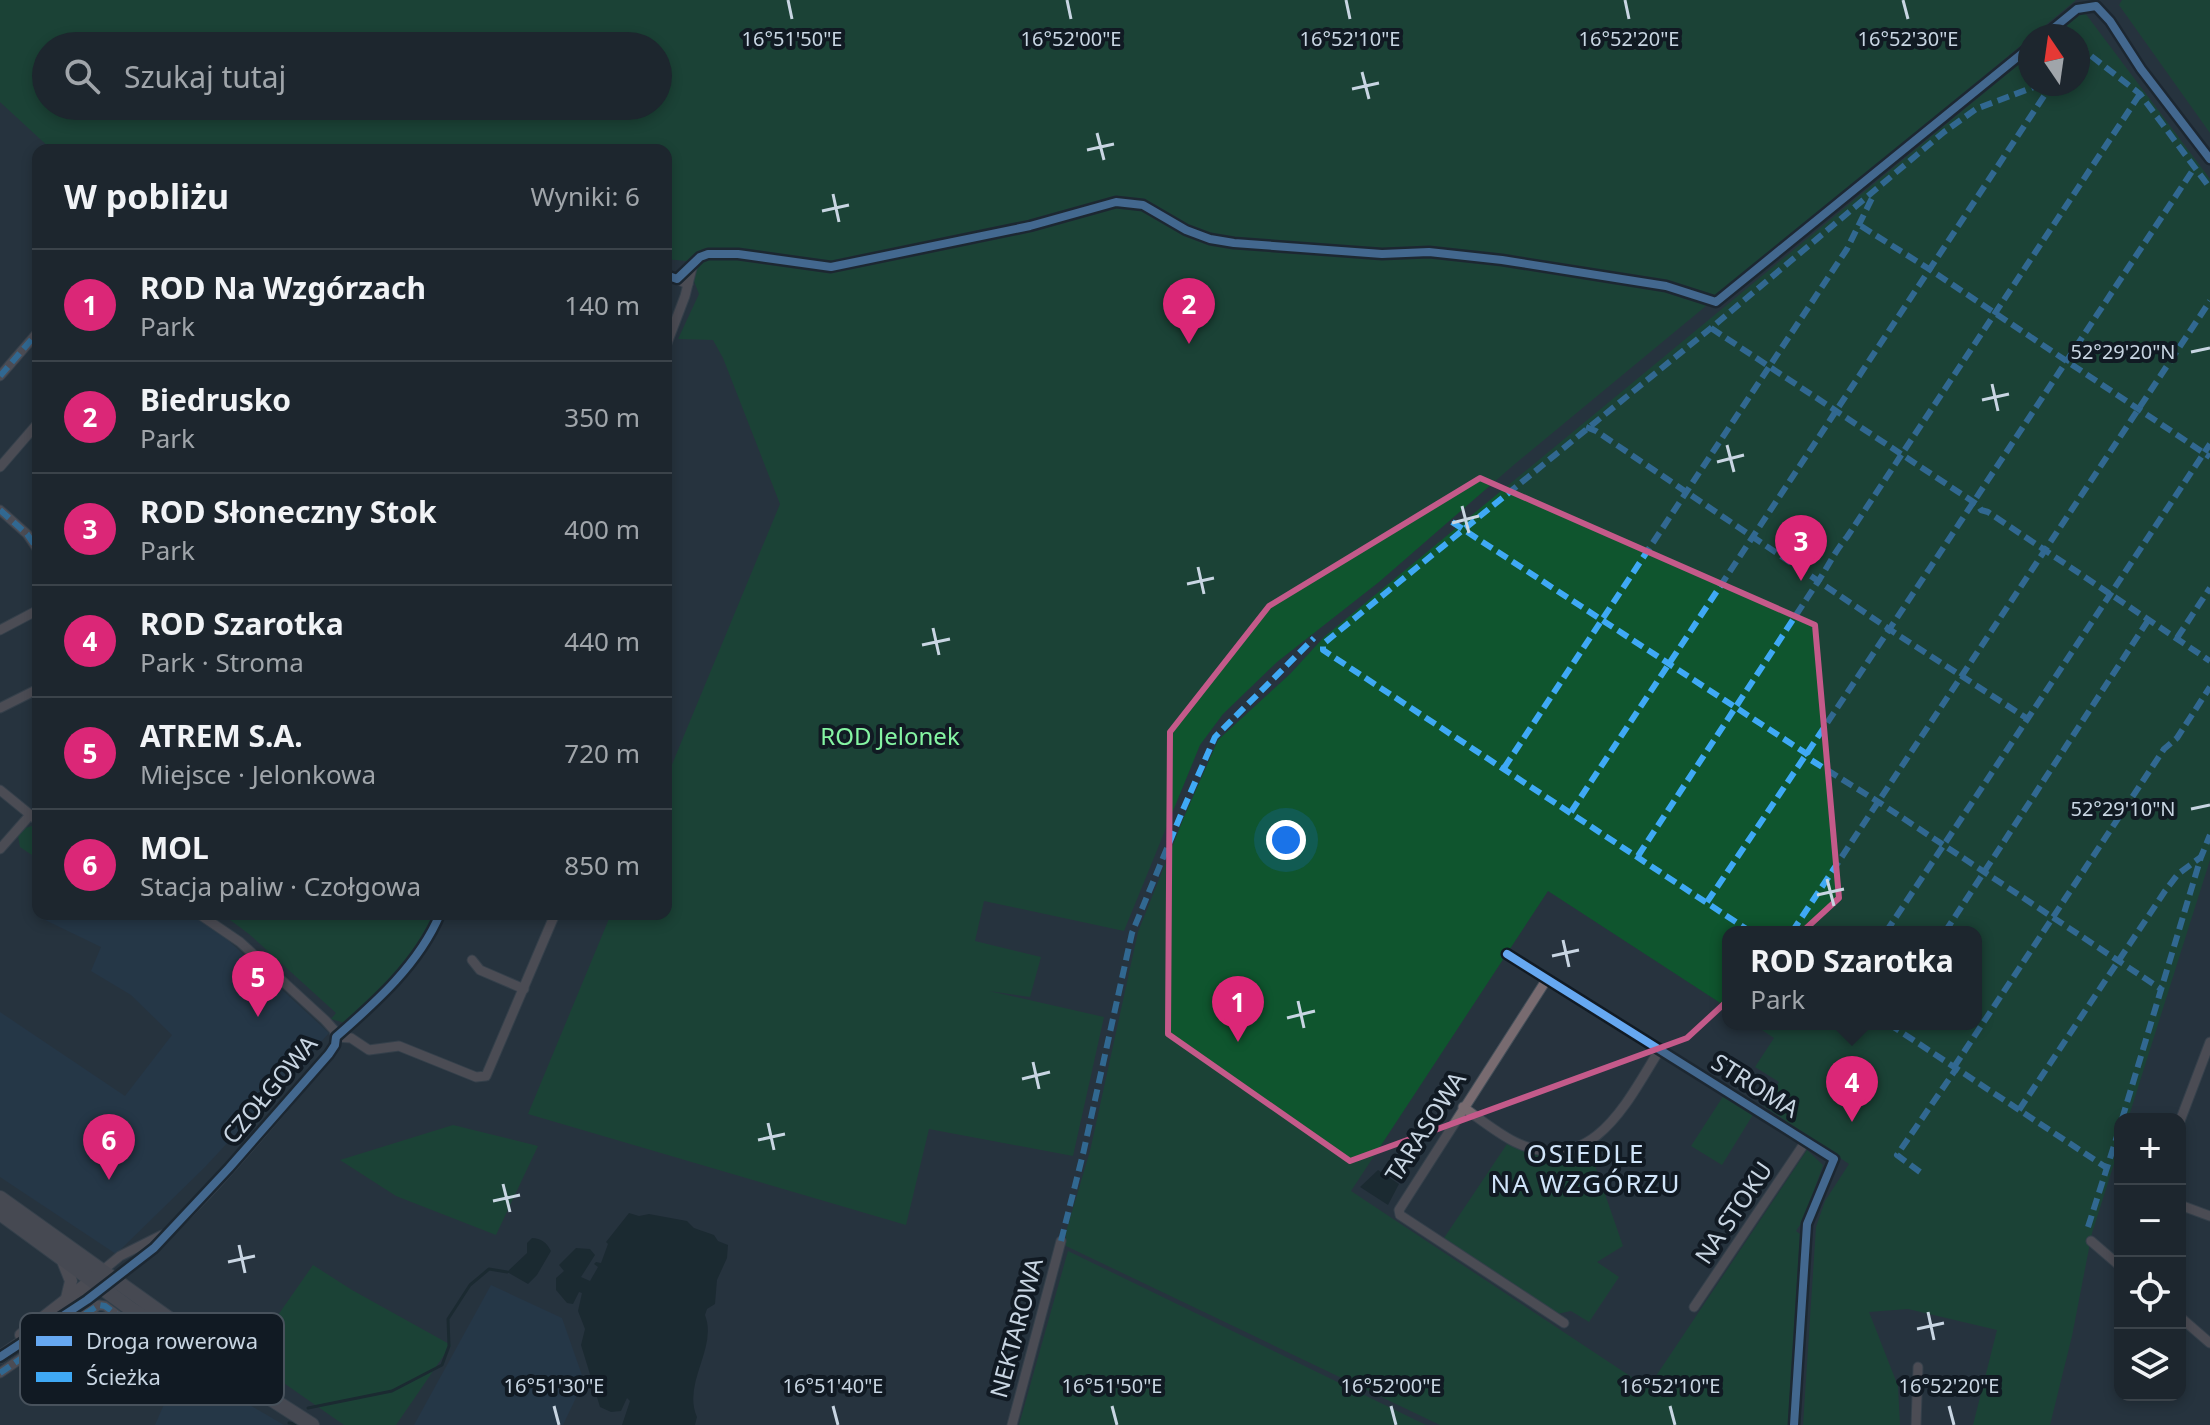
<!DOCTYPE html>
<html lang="pl">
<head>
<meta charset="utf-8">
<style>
	body { margin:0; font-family:"Noto Sans",sans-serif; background:#252e36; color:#f1f3f6 }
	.controls { position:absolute; right:24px; bottom:24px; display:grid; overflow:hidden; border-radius:16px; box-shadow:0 4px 12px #0003 }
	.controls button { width:72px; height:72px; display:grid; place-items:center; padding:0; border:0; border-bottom:2px solid #3b434a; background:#1d262e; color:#f1f3f6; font:40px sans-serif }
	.compass { position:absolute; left:2018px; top:24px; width:72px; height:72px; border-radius:50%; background:#1d262e; box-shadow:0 4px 12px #0003; rotate:347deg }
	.you { position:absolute; left:1286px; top:840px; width:28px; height:28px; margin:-20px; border:6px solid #fff; border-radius:50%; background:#1a73e8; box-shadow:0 0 0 12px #1a73e833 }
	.badge { display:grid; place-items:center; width:52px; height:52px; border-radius:50%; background:#db2777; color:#fff; font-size:26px; font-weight:700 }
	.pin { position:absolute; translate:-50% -66px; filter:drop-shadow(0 2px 4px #0008) }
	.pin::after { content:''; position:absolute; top:42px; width:28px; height:24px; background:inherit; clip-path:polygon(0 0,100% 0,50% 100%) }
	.popup { position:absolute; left:1722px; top:926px; width:260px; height:104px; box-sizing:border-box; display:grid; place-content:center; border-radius:16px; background:#1d262e; filter:drop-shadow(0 2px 6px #0005); font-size:26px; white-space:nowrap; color:#a0a5aa }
	.popup b { font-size:30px; color:#f1f3f6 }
	.popup::after { content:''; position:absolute; left:50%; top:100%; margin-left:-16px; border:16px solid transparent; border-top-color:#1d262e }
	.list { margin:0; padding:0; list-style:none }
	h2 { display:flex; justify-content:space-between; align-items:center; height:104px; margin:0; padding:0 32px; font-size:34px }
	h2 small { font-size:26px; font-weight:400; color:#a0a5aa }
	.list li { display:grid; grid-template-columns:52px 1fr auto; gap:24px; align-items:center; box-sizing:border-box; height:112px; padding:0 32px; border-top:2px solid #3b434a }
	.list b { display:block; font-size:30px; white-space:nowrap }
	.list p { margin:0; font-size:26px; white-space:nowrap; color:#a0a5aa }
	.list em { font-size:26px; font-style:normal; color:#a0a5aa }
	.icon { flex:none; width:44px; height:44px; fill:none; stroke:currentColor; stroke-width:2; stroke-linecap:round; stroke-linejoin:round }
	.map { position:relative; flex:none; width:2210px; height:1425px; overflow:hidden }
	.search { position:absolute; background:#1d262e; box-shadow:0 4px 12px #0003; left:32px; top:32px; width:640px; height:88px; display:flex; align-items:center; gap:20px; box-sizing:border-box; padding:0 28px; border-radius:44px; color:#a0a5aa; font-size:30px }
	.panel { position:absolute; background:#1d262e; box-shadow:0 4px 12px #0003; left:32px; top:144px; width:640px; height:776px; border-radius:16px }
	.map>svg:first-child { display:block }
	.built { fill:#243c53 }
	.green { fill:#0f552e; fill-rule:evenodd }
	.water { fill:#0e1f23 }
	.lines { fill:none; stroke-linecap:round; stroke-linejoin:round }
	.stream { stroke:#0e1f23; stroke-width:3 }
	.minor-casing { stroke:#46505a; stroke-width:11 }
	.tertiary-casing { stroke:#46505a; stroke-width:14 }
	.secondary-casing { stroke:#46505a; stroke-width:16 }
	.minor { stroke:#786b70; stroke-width:9 }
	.tertiary { stroke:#786b70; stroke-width:12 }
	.secondary { stroke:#6e656c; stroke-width:14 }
	.quiet { stroke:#3fa9f5; stroke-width:6; stroke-dasharray:12 6; stroke-linecap:butt }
	.cycleway-casing { stroke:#111a23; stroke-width:13 }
	.cycleway { stroke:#66a8f1; stroke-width:8 }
	.marked { fill:none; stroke:#c45a8a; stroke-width:6; stroke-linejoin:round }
	.ticks { fill:none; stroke:#c8d5e2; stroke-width:3 }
	.labels { text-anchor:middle; stroke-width:8; stroke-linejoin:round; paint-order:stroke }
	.park-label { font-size:24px; fill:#85f5a3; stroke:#111a23 }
	.street-label { font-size:24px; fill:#c8d5e2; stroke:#111a23 }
	.neighbourhood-label { font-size:26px; letter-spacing:2px; fill:#d0e4f9; stroke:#111a23 }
	.key { fill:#111a23; stroke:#48525c; stroke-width:2 }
	.key-label { font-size:22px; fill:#c8d5e2 }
	.ticks-label { font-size:20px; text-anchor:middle; fill:#c8d5e2; stroke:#111a23; stroke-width:8; stroke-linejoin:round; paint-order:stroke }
</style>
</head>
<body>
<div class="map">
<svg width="2210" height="1425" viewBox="0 0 2210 1425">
	<rect width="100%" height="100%" fill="#27333e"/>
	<g class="built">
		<polygon points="47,914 189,914 218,931 329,1033 205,1167 116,1254 0,1177 0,1012 125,1096 172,1035 131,995 91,971 101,947 43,919"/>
		<polygon points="491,1285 562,1318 584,1381 563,1425 414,1425"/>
		<polygon points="181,1365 284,1425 155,1425"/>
	</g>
	<g class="green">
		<path d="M0,0H2076L1516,463L1379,582L1277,662L1223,714L1200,745L1124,931L984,901L975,941L1041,957L1030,997L989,991L1104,1017L1073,1156L929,1129L906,1225L528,1114L611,914H666V779L780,504L723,358L713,340L678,339L699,294L686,261L666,259V150H52L0,102ZM46,46H658V106H46Z"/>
		<polygon points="2122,0 2210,0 2210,133 2119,5"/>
		<polygon points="2085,13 2210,179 2210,860 2128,1119 2120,1119 2120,1145 2092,1233 2072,1336 2050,1425 1973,1425 1997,1330 1908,1309 1869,1312 1898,1386 1900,1425 1803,1425 1816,1227 1825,1201 1849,1164 1764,1106 1779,1082 1755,1067 1774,1038 1753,1024 1976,1024 1976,932 1728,932 1728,1008 1548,891 1351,1191 1648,1388 1807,1150 1823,1165 1804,1219 1796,1231 1800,1234 1788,1425 1440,1425 1066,1246 1066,1232 1090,1151 1138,932 1184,817 1218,740 1290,674 1324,637 2030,55 2030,84 2078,84 2078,36 2053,36 2078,15"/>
		<polygon points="35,825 38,827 38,859 20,847 18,836 22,829"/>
		<path d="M222,914H436C419,951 381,1002 345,1023L331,1019L336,1013L249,934Z"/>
		<polygon points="1724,1095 1754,1113 1722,1165 1691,1146"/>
		<polygon points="453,1125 538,1146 496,1235 396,1196 340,1160"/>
		<path d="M1507,1144C1535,1159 1559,1156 1589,1148L1623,1246L1597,1262L1619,1277L1589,1322L1571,1311L1557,1314L1444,1238Z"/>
		<polygon points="1068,1251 1426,1425 1019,1425"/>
		<polygon points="313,1265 352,1290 451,1345 396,1425 344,1425 248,1358"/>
	</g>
	<g class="water">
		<polygon points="1378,1170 1399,1184 1388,1205 1360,1187"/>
		<path d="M629,1213L639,1216L649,1214L687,1221L694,1228L714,1235L718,1241L728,1245L727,1258L717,1280L715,1304L707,1309L705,1315C718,1348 682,1383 697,1417L695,1425H622L630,1401L627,1398L621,1411L611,1412L600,1407L581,1345L585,1329L578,1311L582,1293L579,1292L573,1304L567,1303L556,1290V1278L564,1271L559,1265L576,1248L590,1249L595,1255L581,1277L590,1281L598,1267L594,1264L596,1262L601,1263L608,1244L606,1242Z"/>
		<path d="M532,1238C541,1238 547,1243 551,1251L537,1275L528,1284L507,1272L527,1253V1243Z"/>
	</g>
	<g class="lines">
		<g class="stream">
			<polyline points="308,1408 392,1391 442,1365 449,1346 448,1319 470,1285 489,1269 507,1272"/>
			<polyline points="289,1423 296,1424"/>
		</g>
		<g class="minor-casing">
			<g id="minor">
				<polyline points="2110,21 2141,69 2210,159"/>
				<polyline points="666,275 688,284"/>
				<polyline points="666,346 685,296 693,264"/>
				<polyline points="0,376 38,332"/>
				<polyline points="0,467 38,423"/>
				<polyline points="0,510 27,534 38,550"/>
				<polyline points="0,630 38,610"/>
				<polyline points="0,708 38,689"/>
				<polyline points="0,790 38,821"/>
				<polyline points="0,849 30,815"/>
				<polyline points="199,914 240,942 325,1020 334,1030 336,1037"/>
				<polyline points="1507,954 1834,1159 1807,1224 1794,1425"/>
				<polyline points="472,960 480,970 524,989"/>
				<polyline points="1547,979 1399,1210 1400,1215 1564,1323"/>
				<polyline points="336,1037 351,1038 369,1050 399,1046 476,1077 486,1076 555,914"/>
				<path d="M1463,1107C1480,1119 1497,1133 1515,1142C1592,1179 1627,1102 1660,1049"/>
				<polyline points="2180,1121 2210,1042"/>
				<polyline points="2180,1205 2210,1216"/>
				<polyline points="2091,1241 2120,1266"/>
				<polyline points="102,1271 120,1256 162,1235"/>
				<path d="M113,1279C196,1218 262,1131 329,1054L335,1045L336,1037C376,1002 419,964 440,914"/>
				<polyline points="1694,1307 1806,1141"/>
				<polyline points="2180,1317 2210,1343"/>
				<polyline points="0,1373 99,1305 105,1306 174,1357"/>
				<polyline points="1012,1425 1061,1241"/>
				<polyline points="1916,1425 1918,1367"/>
			</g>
		</g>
		<g class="tertiary-casing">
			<g id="tertiary">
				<polyline points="63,1261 71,1281 67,1298"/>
				<polyline points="21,1335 98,1275"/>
				<polyline points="0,1357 109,1282"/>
			</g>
		</g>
		<g class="secondary-casing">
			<g id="secondary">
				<polyline points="0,1198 259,1383"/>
				<polyline points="0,1213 131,1309 312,1425"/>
			</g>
		</g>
		<use href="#minor" class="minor"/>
		<use href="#tertiary" class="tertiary"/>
		<use href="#secondary" class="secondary"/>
		<g class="quiet">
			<polyline points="2078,52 2081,48 2140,94 2210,188"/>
			<polyline points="1861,226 1929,269 2210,457"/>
			<polyline points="1711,328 1978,505 1981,510 1988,512 2210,661"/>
			<polyline points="0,376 38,332"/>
			<polyline points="1586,427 1596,431 1898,635 2028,719"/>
			<polyline points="0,510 27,534 38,550"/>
			<polyline points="1452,522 1807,754 1811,760 1877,801 2161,989"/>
			<polyline points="2177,638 2210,588"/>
			<polyline points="1504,768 1847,249 1874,194"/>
			<polyline points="1571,812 2052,84"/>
			<path d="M1638,856L1819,580C1829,565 1835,551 1847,537L2140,94"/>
			<path d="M1707,902C1872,658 2032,412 2195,167"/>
			<polyline points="1751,932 1323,650 1323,644 1711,328 1944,132 1976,109 2042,84"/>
			<polyline points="1792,932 2210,301"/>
			<polyline points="1886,932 2210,444"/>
			<polyline points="1945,932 2149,619"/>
			<polyline points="1889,1024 2107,1168"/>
			<polyline points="1954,1067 2164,749 2177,738 2210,687"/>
			<polyline points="2019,1110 2165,891 2178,874 2201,857"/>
			<polyline points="2122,1119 2201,857 2210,835"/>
			<polyline points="1920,1172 1897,1155 1956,1069"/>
			<polyline points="2088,1227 2120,1127"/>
			<polyline points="1061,1241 1083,1154 1132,933 1182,812 1215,737 1314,638"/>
			<polyline points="85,1314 99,1305 105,1306 174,1357"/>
			<polyline points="0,1373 62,1330"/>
		</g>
		<g class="cycleway-casing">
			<g id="cycleway">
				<polyline points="2044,36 2077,9 2096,6 2110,21 2141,69 2210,159"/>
				<polyline points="666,275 677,279 700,257 708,254 738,254 831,267 1030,226 1116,202 1143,205 1186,230 1210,239 1234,243 1382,254 1429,252 1502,260 1666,286 1716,302 2030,47"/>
				<polyline points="1507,954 1834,1159 1807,1224 1794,1425"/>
				<path d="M0,1357L87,1300L154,1248L229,1168L329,1054L335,1045L336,1037C376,1002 419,964 440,914"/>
			</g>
		</g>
		<use href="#cycleway" class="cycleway"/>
	</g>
	<path d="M0 0H2210V1425H0ZM1480,478L1815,625L1839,898L1687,1038L1350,1161L1168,1034L1170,732L1269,606Z" fill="#27333e" fill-opacity=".55" fill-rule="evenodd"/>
	<path class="marked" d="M1480,478L1815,625L1839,898L1687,1038L1350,1161L1168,1034L1170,732L1269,606Z"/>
	<path class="ticks" d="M788,0L792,19M1067,0L1071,19M1346,0L1350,19M1625,0L1629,19M1903,0L1908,19M1362,72L1369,99M1352,89L1379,83M1097,133L1104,160M1087,150L1114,144M833,194L839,222M822,211L849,205M2191,352L2210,348M1992,384L1998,411M1982,400L2009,394M1727,445L1734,472M1717,462L1744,455M1462,506L1469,533M1452,523L1479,516M1198,567L1204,594M1187,584L1214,578M933,628L939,655M922,645L950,639M2191,809L2210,805M1827,879L1834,906M1817,895L1844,889M1563,940L1569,967M1552,956L1579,950M1298,1001L1304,1028M1287,1018L1315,1011M1033,1062L1039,1089M1022,1079L1050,1072M768,1123L774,1150M758,1140L785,1134M503,1184L510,1212M493,1201L520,1195M239,1245L245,1273M228,1262L255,1256M1928,1312L1934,1340M1917,1329L1944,1323M554,1406L559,1425M833,1406L838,1425M1112,1406L1117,1425M1391,1406L1396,1425M1670,1406L1675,1425M1949,1406L1954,1425"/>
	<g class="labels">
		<g class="park-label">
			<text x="890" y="745">ROD Jelonek</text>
		</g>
		<g class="street-label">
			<text transform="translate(1755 1086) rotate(32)" y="8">STROMA</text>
			<text transform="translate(270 1090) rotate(-50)" y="8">CZOŁGOWA</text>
			<text transform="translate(1426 1127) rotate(-57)" y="8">TARASOWA</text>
			<text transform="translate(1734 1213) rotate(-56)" y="8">NA STOKU</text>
			<text transform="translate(1017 1328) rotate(-75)" y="8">NEKTAROWA</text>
		</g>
		<g class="neighbourhood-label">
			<text x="1586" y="1163">OSIEDLE<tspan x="1586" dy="30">NA WZGÓRZU</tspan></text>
		</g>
	</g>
	<rect x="20" y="1313" width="264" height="92" rx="12" class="key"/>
	<rect x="36" y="1336" width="36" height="10" fill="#66a8f1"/>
	<rect x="36" y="1372" width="36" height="10" fill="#3fa9f5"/>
	<g class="key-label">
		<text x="86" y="1349">Droga rowerowa</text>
		<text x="86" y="1385">Ścieżka</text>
	</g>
	<g class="ticks-label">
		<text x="792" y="46">16°51'50"E</text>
		<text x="1071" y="46">16°52'00"E</text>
		<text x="1350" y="46">16°52'10"E</text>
		<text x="1629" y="46">16°52'20"E</text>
		<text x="1908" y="46">16°52'30"E</text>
		<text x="2123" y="359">52°29'20"N</text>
		<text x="2123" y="816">52°29'10"N</text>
		<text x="554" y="1393">16°51'30"E</text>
		<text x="833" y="1393">16°51'40"E</text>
		<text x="1112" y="1393">16°51'50"E</text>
		<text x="1391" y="1393">16°52'00"E</text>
		<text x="1670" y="1393">16°52'10"E</text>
		<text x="1949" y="1393">16°52'20"E</text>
	</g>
</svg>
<div class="controls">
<button>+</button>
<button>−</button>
<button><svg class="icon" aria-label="locate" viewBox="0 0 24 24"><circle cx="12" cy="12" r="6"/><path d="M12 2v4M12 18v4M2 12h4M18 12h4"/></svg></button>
<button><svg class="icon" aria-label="layers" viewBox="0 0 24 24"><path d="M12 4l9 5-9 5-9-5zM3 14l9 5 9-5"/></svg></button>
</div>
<svg class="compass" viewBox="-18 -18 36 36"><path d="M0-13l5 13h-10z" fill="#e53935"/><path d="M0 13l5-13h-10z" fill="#a0a5aa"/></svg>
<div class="you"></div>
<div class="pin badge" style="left:1238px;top:1042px">1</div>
<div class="pin badge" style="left:1189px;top:344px">2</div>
<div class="pin badge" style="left:1801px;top:581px">3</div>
<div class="pin badge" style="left:1852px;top:1122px">4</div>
<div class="popup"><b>ROD Szarotka</b>Park</div>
<div class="pin badge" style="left:258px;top:1017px">5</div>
<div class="pin badge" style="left:109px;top:1180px">6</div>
<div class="search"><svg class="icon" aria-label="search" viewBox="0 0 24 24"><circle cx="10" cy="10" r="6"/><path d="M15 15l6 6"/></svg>Szukaj tutaj</div>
<section class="panel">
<h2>W pobliżu<small>Wyniki: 6</small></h2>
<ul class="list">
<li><span class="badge">1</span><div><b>ROD Na Wzgórzach</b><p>Park</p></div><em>140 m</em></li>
<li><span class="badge">2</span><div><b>Biedrusko</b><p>Park</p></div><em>350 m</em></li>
<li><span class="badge">3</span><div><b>ROD Słoneczny Stok</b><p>Park</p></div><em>400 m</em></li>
<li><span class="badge">4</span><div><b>ROD Szarotka</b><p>Park · Stroma</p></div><em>440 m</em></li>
<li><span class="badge">5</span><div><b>ATREM S.A.</b><p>Miejsce · Jelonkowa</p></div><em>720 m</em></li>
<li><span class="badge">6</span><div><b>MOL</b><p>Stacja paliw · Czołgowa</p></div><em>850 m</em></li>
</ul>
</section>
</div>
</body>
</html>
